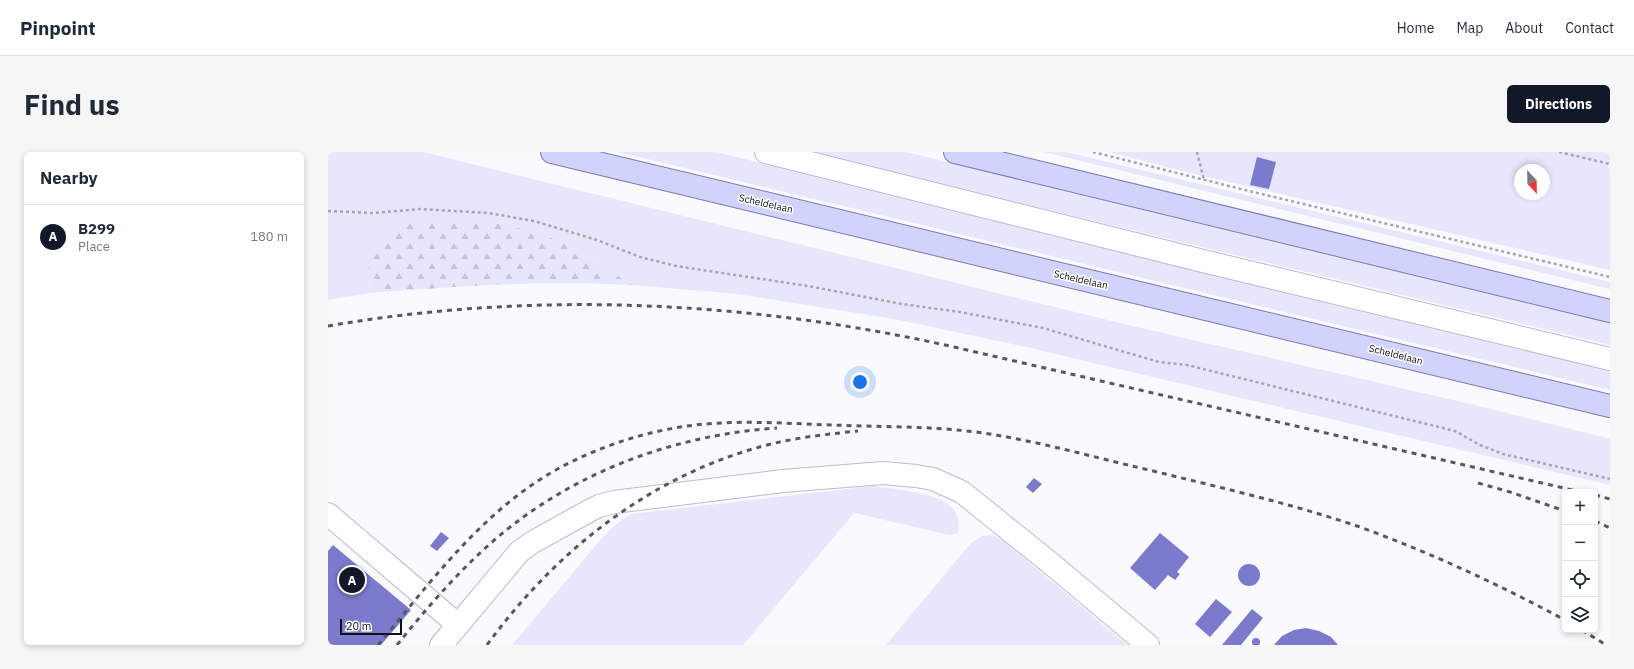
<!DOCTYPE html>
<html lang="en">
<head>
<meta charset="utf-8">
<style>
	body { margin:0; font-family:"IBM Plex Sans",sans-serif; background:#f6f6f7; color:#1f2937 }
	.controls { position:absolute; right:12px; bottom:12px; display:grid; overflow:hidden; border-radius:6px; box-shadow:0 2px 6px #0003 }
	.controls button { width:36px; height:36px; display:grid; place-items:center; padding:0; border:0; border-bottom:1px solid #e0e1e3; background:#fff; color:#1f2937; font:20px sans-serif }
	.compass { position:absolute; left:1186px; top:12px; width:36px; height:36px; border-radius:50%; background:#fff; box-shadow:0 2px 6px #0003; rotate:158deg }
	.scale { position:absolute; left:12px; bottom:10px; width:62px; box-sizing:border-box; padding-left:4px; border:2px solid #0f0f16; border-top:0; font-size:11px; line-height:14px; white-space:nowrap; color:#0f0f16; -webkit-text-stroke:3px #fff; paint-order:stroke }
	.you { position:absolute; left:532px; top:230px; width:14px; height:14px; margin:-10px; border:3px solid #fff; border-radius:50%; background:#1a73e8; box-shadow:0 0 0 6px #1a73e833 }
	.badge { display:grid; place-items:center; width:26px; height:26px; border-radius:50%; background:#111827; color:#fff; font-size:13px; font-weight:700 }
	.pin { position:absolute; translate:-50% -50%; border:2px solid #fff; box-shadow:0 1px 4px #0006 }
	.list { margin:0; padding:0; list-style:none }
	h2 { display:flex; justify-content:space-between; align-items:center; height:52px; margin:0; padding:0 16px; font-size:17px }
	h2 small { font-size:13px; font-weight:400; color:#747a83 }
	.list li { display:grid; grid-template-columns:26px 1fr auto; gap:12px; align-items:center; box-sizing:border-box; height:64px; padding:0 16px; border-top:1px solid #e0e1e3 }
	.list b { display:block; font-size:15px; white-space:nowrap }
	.list p { margin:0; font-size:13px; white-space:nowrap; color:#747a83 }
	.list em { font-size:13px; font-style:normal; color:#747a83 }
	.icon { flex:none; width:22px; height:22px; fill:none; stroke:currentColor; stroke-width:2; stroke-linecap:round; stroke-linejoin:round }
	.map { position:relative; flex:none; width:1282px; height:493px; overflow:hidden; border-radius:6px }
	header { display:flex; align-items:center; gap:24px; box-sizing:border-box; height:56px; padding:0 20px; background:#fff; border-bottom:1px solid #e0e1e3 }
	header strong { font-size:19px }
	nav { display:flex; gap:22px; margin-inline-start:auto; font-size:14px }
	.intro { display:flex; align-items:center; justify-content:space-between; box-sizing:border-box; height:96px; padding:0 24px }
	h1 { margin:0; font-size:28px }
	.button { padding:10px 18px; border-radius:6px; background:#111827; color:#fff; font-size:14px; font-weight:700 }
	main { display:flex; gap:24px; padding:0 24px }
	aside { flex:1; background:#fff; border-radius:6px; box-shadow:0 2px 6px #0003 }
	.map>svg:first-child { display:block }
	.grass { fill:#e6e7fd; fill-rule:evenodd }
	.forest { fill:url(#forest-firs) }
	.building { fill:#7b7acb }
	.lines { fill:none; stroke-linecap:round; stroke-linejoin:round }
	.minor-casing { stroke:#babbcf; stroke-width:24 }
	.major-casing { stroke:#7a7bab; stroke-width:24 }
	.path { stroke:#a6a6ac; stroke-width:2.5; stroke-dasharray:3 3; stroke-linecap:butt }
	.minor { stroke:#fff; stroke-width:22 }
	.major { stroke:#d1d3fd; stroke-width:22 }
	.rail { stroke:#58585e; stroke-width:3; stroke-dasharray:5 5; stroke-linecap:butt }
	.labels { text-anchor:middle; stroke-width:3; stroke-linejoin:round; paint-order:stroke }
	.street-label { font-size:10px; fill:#0f0f16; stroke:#fff }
</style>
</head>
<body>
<header>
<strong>Pinpoint</strong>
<nav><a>Home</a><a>Map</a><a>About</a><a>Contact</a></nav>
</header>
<div class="intro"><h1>Find us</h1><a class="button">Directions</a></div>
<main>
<aside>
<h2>Nearby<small></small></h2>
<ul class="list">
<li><span class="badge">A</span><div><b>B299</b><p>Place</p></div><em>180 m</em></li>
</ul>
</aside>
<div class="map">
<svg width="1282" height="493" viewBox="0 0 1282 493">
	<defs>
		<pattern id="forest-firs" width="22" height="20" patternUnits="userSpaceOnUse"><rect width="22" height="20" fill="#e6e7fd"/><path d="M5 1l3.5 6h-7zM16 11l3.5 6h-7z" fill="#c4c5d8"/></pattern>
	</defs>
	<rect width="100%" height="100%" fill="#f9f9fe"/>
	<g class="grass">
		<polygon points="0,0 95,0 800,173 1138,251 1282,287 1282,333 698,195 566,167 409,142 304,133 236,90 40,112 42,141 0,148"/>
		<polygon points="290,0 388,0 1282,217 1282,238"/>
		<polygon points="479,0 578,0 1282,171 1282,193"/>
		<polygon points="716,0 738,0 1282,130 1282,137"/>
		<path d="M781,0H1282V11L1280,16L1282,17V118L862,21ZM1192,18H1216V42H1192Z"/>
		<path d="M544,334C565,337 613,340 626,358C631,365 631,373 630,381L622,383L526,361L415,493H184L274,386L285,375L303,362Z"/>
		<polygon points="665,383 676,389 799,493 558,493 643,391 654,384"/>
	</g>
	<path class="forest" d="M119,68L176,72L236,90L304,133C216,128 129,134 42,141L40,112L46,90L76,73Z"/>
	<g class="building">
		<polygon points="929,5 948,10 941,37 922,33"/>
		<polygon points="706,326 714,332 705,341 698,335"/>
		<polygon points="113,380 121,386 109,399 102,394"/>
		<polygon points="832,381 861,405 849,420 852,422 847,428 840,423 827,438 802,416"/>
		<polygon points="5,393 83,458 53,493 0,493 0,399"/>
		<circle cx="921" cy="423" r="11"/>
		<polygon points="888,447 904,460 882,485 867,472"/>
		<polygon points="924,457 935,466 913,493 894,493"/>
		<polygon points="978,476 991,479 1003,485 1010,493 946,493 954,484 966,478"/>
		<circle cx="928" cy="490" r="4"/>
	</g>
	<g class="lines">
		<g class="minor-casing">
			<g id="minor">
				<polyline points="438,0 871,108 1282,207"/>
				<polyline points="0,362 130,473 192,399 205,390 261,359 271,354 286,350 455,329 555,321 588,324 605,327 634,340 721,410 820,493"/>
				<polyline points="113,493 130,473"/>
			</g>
		</g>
		<g class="major-casing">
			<g id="major">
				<polyline points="224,0 1282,254"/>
				<polyline points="627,0 1282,159"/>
			</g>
		</g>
		<g class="path">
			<polyline points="765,0 925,40 1282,125"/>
			<polyline points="869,0 876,28"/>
			<polyline points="1231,0 1282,12"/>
			<polyline points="0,59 44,61 92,57 160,61 206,69 269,88 312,105 348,114 480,134 574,152 632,160 715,176 831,210 859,213 1127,279 1152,293 1175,302 1282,327"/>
		</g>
		<use href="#minor" class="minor"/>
		<use href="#major" class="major"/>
		<g class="rail">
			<path d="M0,174C208,138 422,149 626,195L1253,340"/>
			<polyline points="1150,331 1182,340 1237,359"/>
			<polyline points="1267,343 1282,347"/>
			<polyline points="1267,369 1282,376"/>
			<polyline points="1254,478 1278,493"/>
			<path d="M50,493C107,425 161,350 243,310C290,287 341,273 394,271C431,269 468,272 505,273C552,275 601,274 648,280C707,288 764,305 821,318C890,335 961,351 1029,374C1101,400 1170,432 1237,468"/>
			<path d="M69,493C98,457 128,422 163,391C242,321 345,283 449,276"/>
			<path d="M159,493C229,397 326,321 443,292C472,285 501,282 530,279"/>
		</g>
	</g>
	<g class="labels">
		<g class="street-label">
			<text transform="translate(438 51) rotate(13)" y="4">Scheldelaan</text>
			<text transform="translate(753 127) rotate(13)" y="4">Scheldelaan</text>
			<text transform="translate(1068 202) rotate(14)" y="4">Scheldelaan</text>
		</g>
	</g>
</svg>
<div class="controls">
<button>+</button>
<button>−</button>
<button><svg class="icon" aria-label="locate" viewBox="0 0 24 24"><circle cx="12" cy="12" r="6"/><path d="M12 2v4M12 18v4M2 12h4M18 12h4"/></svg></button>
<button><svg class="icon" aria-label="layers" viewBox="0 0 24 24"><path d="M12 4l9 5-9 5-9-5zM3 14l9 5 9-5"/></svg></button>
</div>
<svg class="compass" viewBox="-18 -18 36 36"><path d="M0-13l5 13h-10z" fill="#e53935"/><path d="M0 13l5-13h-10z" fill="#747a83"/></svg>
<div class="scale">20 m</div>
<div class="you"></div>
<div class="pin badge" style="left:24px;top:428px">A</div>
</div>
</main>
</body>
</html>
